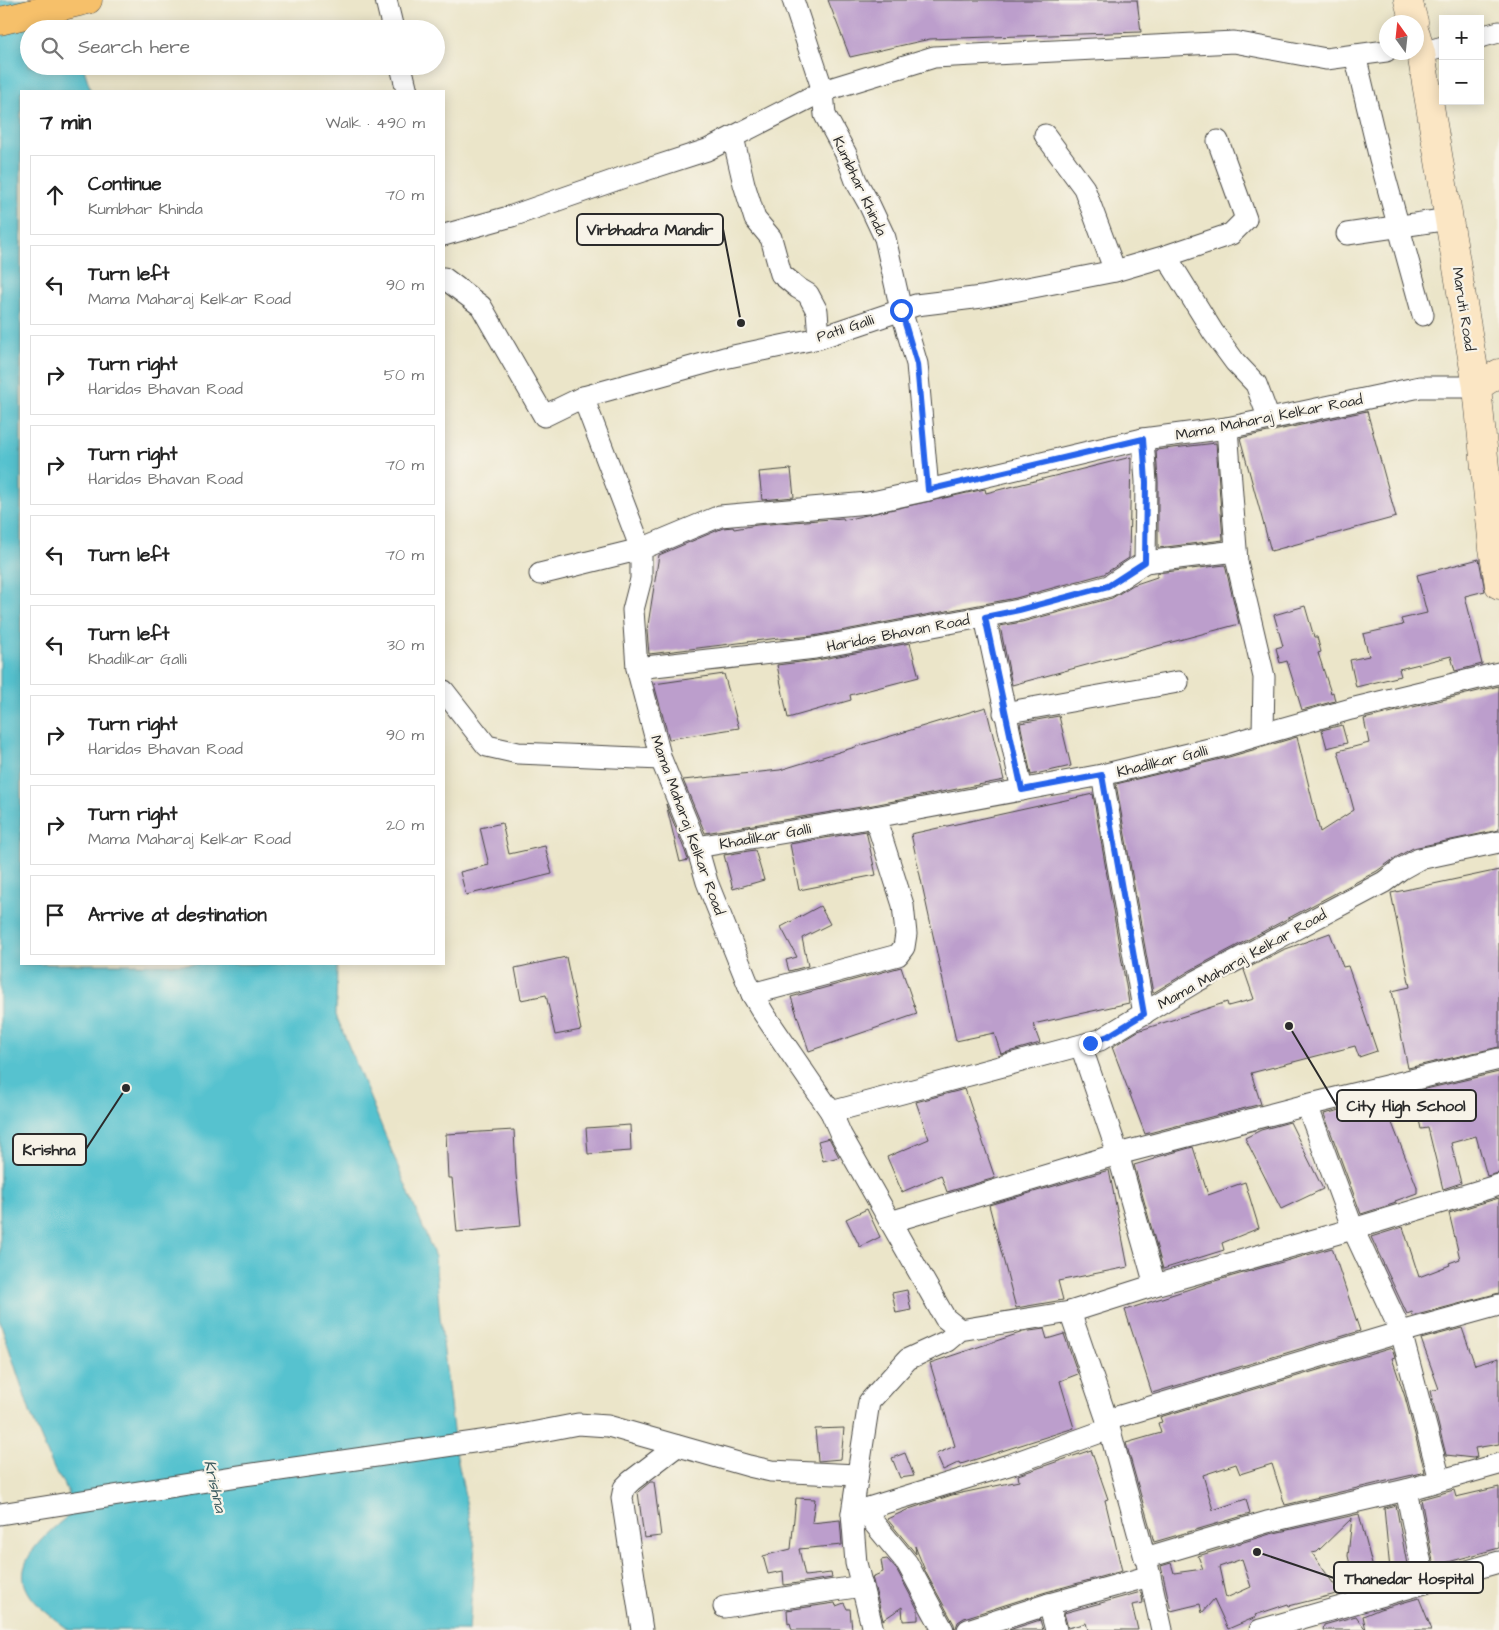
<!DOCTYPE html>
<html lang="en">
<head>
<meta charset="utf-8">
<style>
	body { margin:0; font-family:"Architects Daughter",sans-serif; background:#f6f6f6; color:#222 }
	.controls { position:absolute; right:15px; top:15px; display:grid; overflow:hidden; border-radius:0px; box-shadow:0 2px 12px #0003 }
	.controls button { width:45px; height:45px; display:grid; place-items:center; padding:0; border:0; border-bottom:1px solid #e0e0e0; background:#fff; color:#222; font:25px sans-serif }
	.compass { position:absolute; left:1379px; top:15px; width:45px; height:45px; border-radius:50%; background:#fff; box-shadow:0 2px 12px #0003; rotate:345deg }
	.stop { position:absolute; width:15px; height:15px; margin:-11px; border:4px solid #2563eb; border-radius:50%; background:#fff }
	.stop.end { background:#2563eb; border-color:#fff; box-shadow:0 1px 5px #0008 }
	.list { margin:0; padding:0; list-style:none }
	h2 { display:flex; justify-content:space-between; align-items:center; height:65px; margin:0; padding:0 20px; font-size:21px }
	h2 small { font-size:16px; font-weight:400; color:#767676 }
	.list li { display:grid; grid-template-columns:32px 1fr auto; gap:15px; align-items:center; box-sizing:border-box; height:80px; margin:0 10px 10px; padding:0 10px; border:1px solid #e0e0e0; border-radius:0px }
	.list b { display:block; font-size:19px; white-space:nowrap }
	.list p { margin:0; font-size:16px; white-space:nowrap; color:#767676 }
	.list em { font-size:16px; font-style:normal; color:#767676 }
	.icon { flex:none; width:28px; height:28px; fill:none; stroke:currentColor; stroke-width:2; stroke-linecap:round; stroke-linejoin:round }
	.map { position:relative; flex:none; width:1499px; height:1630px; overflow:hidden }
	.search { position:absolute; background:#fff; box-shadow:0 2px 12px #0003; left:20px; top:20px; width:425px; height:55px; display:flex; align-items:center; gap:12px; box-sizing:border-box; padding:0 18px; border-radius:28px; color:#767676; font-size:19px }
	.panel { position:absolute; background:#fff; box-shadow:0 2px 12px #0003; left:20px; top:90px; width:425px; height:875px; border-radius:0px }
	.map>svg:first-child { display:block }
	.water { fill:#56c2cf; stroke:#40767d }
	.building { fill:#bc9ecc; fill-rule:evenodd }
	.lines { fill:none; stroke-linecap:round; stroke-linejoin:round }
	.street-casing { stroke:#484743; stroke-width:23 }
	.secondary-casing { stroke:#484743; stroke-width:29 }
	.highway-casing { stroke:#484743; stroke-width:29 }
	.street { stroke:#fff; stroke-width:21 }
	.secondary { stroke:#fbe6c4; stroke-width:28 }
	.highway { stroke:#f6c06b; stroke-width:28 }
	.route { stroke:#2563eb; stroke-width:6 }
	.labels { text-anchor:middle; stroke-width:4.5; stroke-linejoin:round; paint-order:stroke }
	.street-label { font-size:15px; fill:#2b2b2b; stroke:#f7f3e8 }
	.water-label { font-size:16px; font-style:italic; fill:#38585c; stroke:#f7f3e8 }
	.leader { fill:none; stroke:#2b2b2b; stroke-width:2 }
	.callout-dot { fill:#2b2b2b; stroke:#f7f3e8; stroke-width:2 }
	.callout { fill:#f7f3e8; stroke:#2b2b2b; stroke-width:2 }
	.callout-label { font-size:16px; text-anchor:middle; font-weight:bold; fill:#2b2b2b }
</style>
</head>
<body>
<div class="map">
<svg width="1499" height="1630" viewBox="0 0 1499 1630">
	<rect width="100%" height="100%" fill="#f7f3e8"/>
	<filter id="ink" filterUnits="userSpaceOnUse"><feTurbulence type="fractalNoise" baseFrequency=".02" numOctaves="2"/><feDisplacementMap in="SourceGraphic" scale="10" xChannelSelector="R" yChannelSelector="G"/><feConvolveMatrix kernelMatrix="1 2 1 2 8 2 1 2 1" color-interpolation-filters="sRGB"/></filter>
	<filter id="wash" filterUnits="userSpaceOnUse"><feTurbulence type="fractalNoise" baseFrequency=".0096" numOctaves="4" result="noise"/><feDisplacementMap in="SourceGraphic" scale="20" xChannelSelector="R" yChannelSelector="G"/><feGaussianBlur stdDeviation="1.12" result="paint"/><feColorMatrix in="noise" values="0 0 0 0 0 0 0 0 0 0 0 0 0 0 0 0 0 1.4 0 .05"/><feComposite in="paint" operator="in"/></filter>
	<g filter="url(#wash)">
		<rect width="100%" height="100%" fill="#ebe5c9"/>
		<path class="water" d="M0,0H61L71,29H29V66H83L91,91H21V964H337L336,1015L435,1257L440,1317L455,1447L475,1546L469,1630H69C54,1618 36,1607 27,1590C12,1560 49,1532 69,1515L71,1503L68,1491L55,1471L31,1415L0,1321Z"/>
		<g id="blocks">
			<g class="building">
				<polygon points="828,0 1137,0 1141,32 930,39 850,57"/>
				<polygon points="1367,411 1396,517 1271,551 1240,438"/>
				<polygon points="1216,443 1223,540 1158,548 1158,482 1156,450"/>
				<polygon points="1131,457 1129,558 1104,574 1016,598 813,636 780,639 779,638 649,654 647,631 659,555 723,528 733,527 734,529 757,525 843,518 844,520 985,489 986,493"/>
				<polygon points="791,469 794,497 762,500 759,472"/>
				<polygon points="1479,559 1485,591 1465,596 1482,664 1455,671 1451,656 1399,669 1401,676 1356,687 1350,660 1369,656 1363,634 1403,625 1401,619 1427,613 1417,575"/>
				<polygon points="1225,565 1239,624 1012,685 1000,626 1022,622 1112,598 1133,585 1157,577 1157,573"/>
				<polygon points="1305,606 1314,637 1317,637 1321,652 1318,653 1331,693 1333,692 1335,701 1302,710 1287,661 1280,663 1276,648 1283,646 1274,615"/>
				<polygon points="910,643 919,677 850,695 851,700 788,718 777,665 817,660"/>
				<polygon points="724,674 739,728 669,739 654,684"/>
				<polygon points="1499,686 1499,830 1413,848 1395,858 1377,871 1191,970 1153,993 1116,784 1229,757 1297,737 1320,832 1354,810 1338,751 1369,743 1364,719"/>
				<polygon points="986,707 1004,780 873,805 705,833 683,780 780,770"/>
				<polygon points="1059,716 1071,766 1031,775 1020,723"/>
				<polygon points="1342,725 1347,743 1327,748 1322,730"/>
				<polygon points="1093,794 1129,1003 1033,1024 1040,1043 1001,1054 994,1033 956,1041 911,834"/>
				<polygon points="666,804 685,851 688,860 680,862"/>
				<polygon points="502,823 509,854 545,846 552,874 466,895 460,872 489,865 480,828"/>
				<polygon points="866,831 876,875 799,890 790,844"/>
				<polygon points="755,850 764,880 733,889 724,855"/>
				<polygon points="1499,870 1499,1047 1408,1068 1392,991 1410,987 1391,893"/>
				<polygon points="820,906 830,924 802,938 808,966 789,971 786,960 797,957 781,927"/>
				<polygon points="1330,933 1343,967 1348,966 1377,1051 1359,1057 1355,1046 1251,1073 1261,1104 1145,1134 1112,1047 1138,1031 1227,1002 1228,1006 1254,999 1244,970 1283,950"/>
				<polygon points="566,957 581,1030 555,1035 546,995 521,1000 515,968"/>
				<polygon points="901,967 917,1014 809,1051 791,997"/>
				<polygon points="1499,1072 1499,1173 1487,1176 1476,1136 1451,1143 1461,1183 1443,1189 1428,1128 1421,1129 1413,1092"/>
				<polygon points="965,1089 995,1178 947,1192 941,1175 902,1192 887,1157 929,1139 916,1102"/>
				<polygon points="1383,1100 1417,1187 1417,1193 1395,1201 1396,1203 1361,1214 1324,1114"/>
				<polygon points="1290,1122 1323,1189 1281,1209 1245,1138 1261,1130"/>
				<polygon points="630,1125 631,1151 588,1154 586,1128"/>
				<polygon points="514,1130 516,1174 521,1226 457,1232 452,1178 448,1178 446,1134"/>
				<polygon points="829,1138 839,1157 823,1161 818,1141"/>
				<polygon points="1193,1147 1208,1195 1245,1182 1259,1228 1222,1243 1224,1250 1163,1269 1134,1165 1154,1159 1154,1158"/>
				<polygon points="1109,1170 1128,1267 1058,1281 1063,1300 1016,1308 989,1205"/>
				<polygon points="1499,1198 1499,1293 1413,1316 1412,1312 1407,1314 1371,1237 1403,1227 1419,1277 1450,1265 1449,1263 1460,1259 1449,1213"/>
				<polygon points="867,1209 880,1237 860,1247 846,1219"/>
				<polygon points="1332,1248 1360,1331 1152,1393 1125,1310 1208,1283"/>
				<polygon points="907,1290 911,1310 896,1313 892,1293"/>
				<polygon points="1462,1328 1475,1365 1499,1358 1499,1444 1475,1448 1477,1457 1473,1458 1446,1455 1430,1391 1439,1389 1421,1339"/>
				<polygon points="1044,1329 1047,1339 1064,1334 1078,1374 1060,1381 1074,1428 961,1464 960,1462 943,1470 936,1454 955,1446 930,1363 1023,1332"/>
				<polygon points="1392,1348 1395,1357 1392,1358 1405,1397 1425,1472 1285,1505 1272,1464 1240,1474 1236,1464 1203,1475 1213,1510 1246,1499 1250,1514 1154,1542 1126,1443 1161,1433 1158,1423 1162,1422 1160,1417"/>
				<polygon points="844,1428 841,1459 818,1461 815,1429"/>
				<polygon points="1091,1450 1108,1499 1105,1500 1122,1571 1046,1592 964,1618 958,1622 955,1630 954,1624 926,1573 915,1546 916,1554 887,1519 909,1509 952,1495 1019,1481 1018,1475"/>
				<polygon points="905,1453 914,1476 900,1478 892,1458"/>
				<polygon points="650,1482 654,1482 661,1536 644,1538 638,1492"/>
				<polygon points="1499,1487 1499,1548 1434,1566 1421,1499 1454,1490 1456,1497"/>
				<polygon points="796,1498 815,1499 812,1523 840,1520 842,1545 799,1549 805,1576 831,1573 832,1578 784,1585 783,1571 768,1574 763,1556 791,1549"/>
				<polygon points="1396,1505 1409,1575 1391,1580 1384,1508"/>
				<path d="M1359,1514L1377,1584L1356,1589L1348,1556L1352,1518L1317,1552L1312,1553L1340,1593L1289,1606L1288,1604L1255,1615L1256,1617L1228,1629L1214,1599L1202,1613L1200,1604L1171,1611L1161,1566L1171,1563L1174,1573L1203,1569L1198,1556L1270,1534ZM1242,1559L1251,1587L1226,1598L1219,1567Z"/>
				<polygon points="887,1559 897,1570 918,1610 918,1620 903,1621 902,1607 883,1620 872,1577 883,1572 881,1560"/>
				<polygon points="1141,1592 1143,1603 1132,1605 1138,1630 1088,1630 1086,1623 1068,1628 1064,1613"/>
				<polygon points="1419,1598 1432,1630 1366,1630 1363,1616 1380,1609"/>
				<polygon points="835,1603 836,1606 844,1603 847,1609 850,1609 852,1630 792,1630 790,1623 788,1624 787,1610"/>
				<polygon points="1356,1616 1366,1630 1323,1630 1324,1625"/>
				<polygon points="1040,1620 1043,1630 1009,1630"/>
			</g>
		</g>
	</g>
	<g filter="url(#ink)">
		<use href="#blocks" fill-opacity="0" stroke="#484743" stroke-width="1"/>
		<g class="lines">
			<g class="street-casing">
				<g id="street">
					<polyline points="386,0 393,29"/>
					<polyline points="793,0 823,91 825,115 846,154 856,181 869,204 885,238 901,310 917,364 928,490"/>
					<polyline points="1480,37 1499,32"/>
					<polyline points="1421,53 1443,47"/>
					<polyline points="1355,55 1380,159 1423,315"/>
					<polyline points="401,66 407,91"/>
					<polyline points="1045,135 1084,188 1115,271"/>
					<polyline points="733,137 744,184 755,219 771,238 781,274 798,288 808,294 817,311 819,338"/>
					<polyline points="1347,234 1449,219"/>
					<polyline points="444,235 512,216 627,176 707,150 823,91 934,57 1234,42 1326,59 1386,51"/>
					<polyline points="1166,256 1231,234 1246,219 1218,141"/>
					<polyline points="444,278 481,306 544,416 583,397"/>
					<polyline points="1477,387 1420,387 1227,428 1143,439 928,490 868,503 720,516 641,549 641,579 633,610 637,668 661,759 697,847 707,882 752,994 764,1014 831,1112 1100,1040 1197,981 1384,882 1401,869 1419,859 1499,842"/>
					<polyline points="1145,562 1236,551"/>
					<polyline points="540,574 641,549 583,397 724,358 819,338 916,305 982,297 1115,271 1166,256 1213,332 1235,362 1256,384 1269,419"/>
					<polyline points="985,617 1022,790"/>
					<polyline points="637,668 815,648 1019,610 1109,586 1145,562 1146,482 1143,439"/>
					<polyline points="444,691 487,746 518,753 661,759"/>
					<polyline points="1004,713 1178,682"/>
					<polyline points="1263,734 1351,709 1499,673"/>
					<polyline points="1102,775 1144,1014"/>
					<polyline points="697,847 875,817 1102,775 1226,745 1263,734 1264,677 1237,562 1227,428"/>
					<polyline points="752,994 898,955 904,947 906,934 903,905 875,817"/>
					<polyline points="1081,1046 1118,1154 1307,1105 1499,1059"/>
					<polyline points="1307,1105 1353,1229 1401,1332 1499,1305"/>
					<polyline points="831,1112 841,1135 945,1318 960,1330"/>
					<polyline points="890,1222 1118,1154 1155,1285"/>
					<polyline points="1070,1312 1107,1420"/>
					<polyline points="1440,1480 1401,1332 1107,1420 1145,1558 1267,1522 1406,1490 1499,1464"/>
					<polyline points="1406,1490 1425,1583"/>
					<polyline points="863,1510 907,1563 943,1630"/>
					<polyline points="852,1513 1012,1464 1109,1429"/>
					<polyline points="0,1514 245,1475 516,1436 578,1424 608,1426 749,1466 771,1471 857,1475"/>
					<polyline points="1147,1563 1162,1630"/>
					<polyline points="1049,1604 1056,1630"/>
					<polyline points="724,1607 862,1586"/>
					<polyline points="642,1630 622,1498 624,1488 631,1481 677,1446"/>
					<polyline points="873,1630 856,1563 852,1513 869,1402 908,1359 947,1341 960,1330 1070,1312 1155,1285 1353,1229 1499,1185"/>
					<polyline points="968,1630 1049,1604 1150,1576"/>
					<polyline points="1260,1630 1499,1562"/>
				</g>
			</g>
			<g class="secondary-casing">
				<g id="secondary">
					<polyline points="1408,0 1414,22"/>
					<polyline points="1416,34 1421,53 1477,387 1493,548 1499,585"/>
					<polyline points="1477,387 1499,373"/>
				</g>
			</g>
			<g class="highway-casing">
				<polyline id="highway" points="0,21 88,0"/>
			</g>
			<use href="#street" class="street"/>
			<use href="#secondary" class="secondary"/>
			<use href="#highway" class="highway"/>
		</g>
	</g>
	<g class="lines" filter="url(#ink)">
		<polyline class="route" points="901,310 917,364 928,490 1143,439 1146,482 1145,562 1108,586 1019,610 985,617 1022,790 1102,775 1144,1014 1108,1036 1090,1043"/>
	</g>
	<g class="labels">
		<g class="street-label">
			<text transform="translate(860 186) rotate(65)" y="5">Kumbhar Khinda</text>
			<text transform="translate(1464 309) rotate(81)" y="5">Maruti Road</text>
			<text transform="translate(845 328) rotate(-18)" y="5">Patil Galli</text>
			<text transform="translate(1269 417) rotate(-11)" y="5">Mama Maharaj Kelkar Road</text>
			<text transform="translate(898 633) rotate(-11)" y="5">Haridas Bhavan Road</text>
			<text transform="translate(1162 761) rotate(-14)" y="5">Khadilkar Galli</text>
			<text transform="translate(688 825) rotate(70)" y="5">Mama Maharaj Kelkar Road</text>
			<text transform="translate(765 836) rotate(-10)" y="5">Khadilkar Galli</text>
			<text transform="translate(1242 959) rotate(-29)" y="5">Mama Maharaj Kelkar Road</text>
		</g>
		<g class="water-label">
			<text transform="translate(216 1486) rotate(77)" y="6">Krishna</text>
		</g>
	</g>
	<path class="leader" d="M741 323L723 229M1289 1026L1337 1106M126 1088L86 1149M1257 1552L1334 1578"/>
	<g class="callout-dot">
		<circle cx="741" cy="323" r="5"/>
		<circle cx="1289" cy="1026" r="5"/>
		<circle cx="126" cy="1088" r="5"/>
		<circle cx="1257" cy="1552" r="5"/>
	</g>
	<g class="callout">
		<rect x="577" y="214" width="146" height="31" rx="5"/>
		<rect x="1337" y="1090" width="139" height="31" rx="5"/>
		<rect x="13" y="1134" width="73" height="31" rx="5"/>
		<rect x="1334" y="1562" width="149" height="31" rx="5"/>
	</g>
	<g class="callout-label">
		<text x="650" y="235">Virbhadra Mandir</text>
		<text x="1406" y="1111">City High School</text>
		<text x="49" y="1155">Krishna</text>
		<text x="1409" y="1584">Thanedar Hospital</text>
	</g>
</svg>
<div class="controls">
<button>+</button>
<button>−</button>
</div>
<svg class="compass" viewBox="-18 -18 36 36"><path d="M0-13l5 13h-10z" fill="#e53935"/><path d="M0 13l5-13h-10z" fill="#767676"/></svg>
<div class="stop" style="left:901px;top:310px"></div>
<div class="stop end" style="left:1090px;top:1043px"></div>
<div class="search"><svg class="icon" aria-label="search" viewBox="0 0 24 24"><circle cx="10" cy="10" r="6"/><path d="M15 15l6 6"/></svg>Search here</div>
<section class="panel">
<h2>7 min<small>Walk · 490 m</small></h2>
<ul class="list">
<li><svg class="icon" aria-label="ahead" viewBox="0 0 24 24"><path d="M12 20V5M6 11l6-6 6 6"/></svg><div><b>Continue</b><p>Kumbhar Khinda</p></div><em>70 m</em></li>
<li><svg class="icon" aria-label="left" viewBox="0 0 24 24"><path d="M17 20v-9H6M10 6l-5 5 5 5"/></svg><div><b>Turn left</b><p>Mama Maharaj Kelkar Road</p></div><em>90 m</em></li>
<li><svg class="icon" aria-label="right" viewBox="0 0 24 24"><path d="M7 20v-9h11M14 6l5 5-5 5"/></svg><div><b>Turn right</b><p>Haridas Bhavan Road</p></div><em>50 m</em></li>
<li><svg class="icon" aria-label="right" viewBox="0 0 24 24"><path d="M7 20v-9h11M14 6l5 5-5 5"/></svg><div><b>Turn right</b><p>Haridas Bhavan Road</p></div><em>70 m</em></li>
<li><svg class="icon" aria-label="left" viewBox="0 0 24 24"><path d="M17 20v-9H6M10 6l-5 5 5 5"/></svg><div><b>Turn left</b></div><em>70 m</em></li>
<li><svg class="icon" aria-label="left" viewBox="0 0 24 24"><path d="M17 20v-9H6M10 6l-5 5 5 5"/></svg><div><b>Turn left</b><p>Khadilkar Galli</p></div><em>30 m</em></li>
<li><svg class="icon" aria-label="right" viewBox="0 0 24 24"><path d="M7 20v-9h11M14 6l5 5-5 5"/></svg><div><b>Turn right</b><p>Haridas Bhavan Road</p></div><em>90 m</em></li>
<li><svg class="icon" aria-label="right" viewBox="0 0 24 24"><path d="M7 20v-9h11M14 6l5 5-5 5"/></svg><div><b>Turn right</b><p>Mama Maharaj Kelkar Road</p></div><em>20 m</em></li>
<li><svg class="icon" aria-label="arrive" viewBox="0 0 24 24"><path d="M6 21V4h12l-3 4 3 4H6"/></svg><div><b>Arrive at destination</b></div></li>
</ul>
</section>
</div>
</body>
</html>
